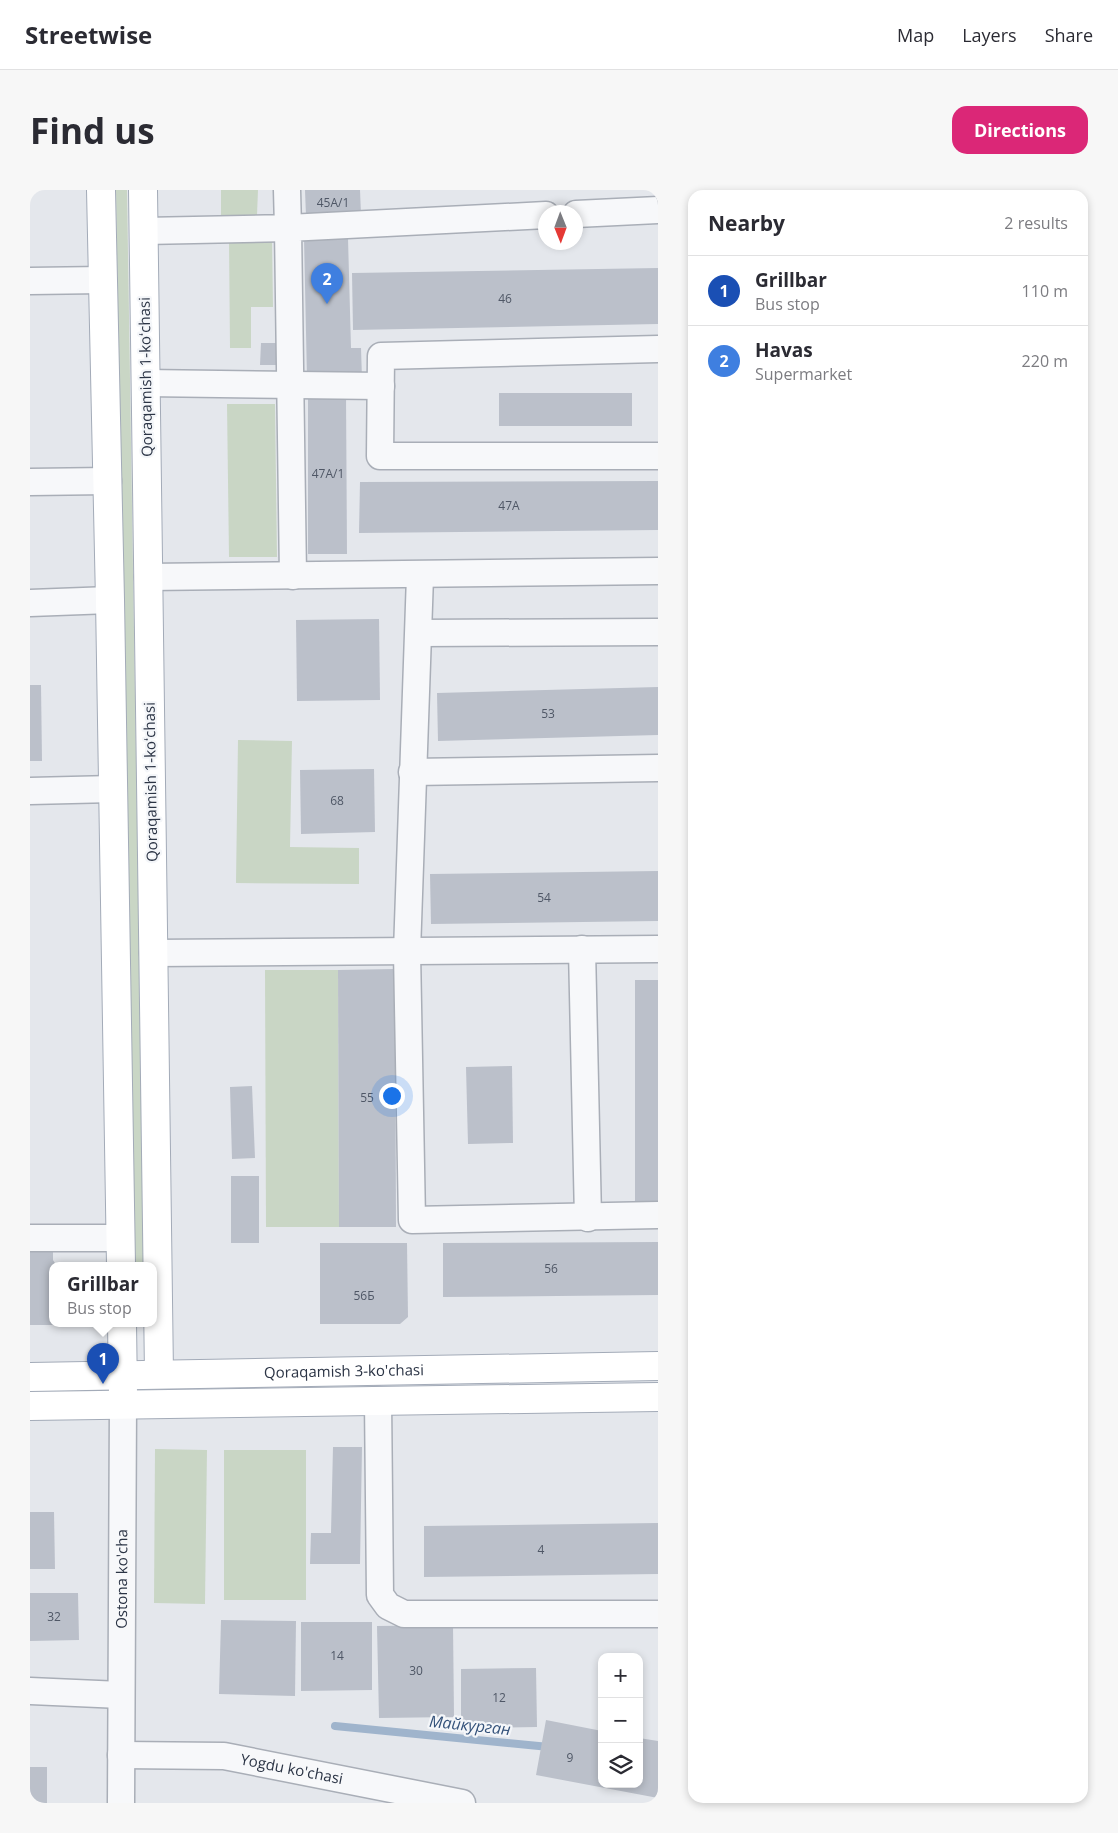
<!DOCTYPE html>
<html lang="en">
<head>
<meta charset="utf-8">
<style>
	body { margin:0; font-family:"Open Sans",sans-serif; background:#f7f7f7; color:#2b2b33 }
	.controls { position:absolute; right:15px; bottom:15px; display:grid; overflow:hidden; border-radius:10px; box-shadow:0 2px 8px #0003 }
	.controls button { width:45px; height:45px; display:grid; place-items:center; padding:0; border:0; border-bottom:1px solid #e1e1e2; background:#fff; color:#2b2b33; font:25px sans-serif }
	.compass { position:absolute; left:508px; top:15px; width:45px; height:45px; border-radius:50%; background:#fff; box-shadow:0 2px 8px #0003; rotate:179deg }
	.you { position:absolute; left:361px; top:905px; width:18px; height:18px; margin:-12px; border:4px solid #fff; border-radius:50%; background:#1a73e8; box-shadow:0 0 0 8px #1a73e833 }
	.badge { display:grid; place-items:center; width:32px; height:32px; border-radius:50%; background:#db2777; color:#fff; font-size:16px; font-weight:700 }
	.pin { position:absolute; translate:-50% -41px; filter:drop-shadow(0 1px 2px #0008) }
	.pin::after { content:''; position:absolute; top:26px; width:18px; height:15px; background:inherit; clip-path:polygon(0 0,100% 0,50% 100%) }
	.popup { position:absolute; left:19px; top:1072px; width:108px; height:65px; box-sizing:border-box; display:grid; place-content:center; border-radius:10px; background:#fff; filter:drop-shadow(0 1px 4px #0005); font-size:16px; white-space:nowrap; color:#7c7c81 }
	.popup b { font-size:19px; color:#2b2b33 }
	.popup::after { content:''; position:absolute; left:50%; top:100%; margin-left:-10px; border:10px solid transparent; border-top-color:#fff }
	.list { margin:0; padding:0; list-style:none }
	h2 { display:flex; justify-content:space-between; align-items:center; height:65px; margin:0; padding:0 20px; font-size:21px }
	h2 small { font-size:16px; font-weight:400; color:#7c7c81 }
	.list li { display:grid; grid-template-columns:32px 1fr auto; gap:15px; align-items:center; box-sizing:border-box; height:70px; padding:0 20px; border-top:1px solid #e1e1e2 }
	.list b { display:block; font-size:19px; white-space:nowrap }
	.list p { margin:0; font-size:16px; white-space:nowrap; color:#7c7c81 }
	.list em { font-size:16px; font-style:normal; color:#7c7c81 }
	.icon { flex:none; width:28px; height:28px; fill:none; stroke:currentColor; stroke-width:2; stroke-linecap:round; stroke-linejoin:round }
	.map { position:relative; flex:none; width:628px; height:1613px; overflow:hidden; border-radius:15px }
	header { display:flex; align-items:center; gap:30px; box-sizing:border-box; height:70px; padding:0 25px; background:#fff; border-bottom:1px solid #e1e1e2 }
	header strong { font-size:24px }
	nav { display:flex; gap:28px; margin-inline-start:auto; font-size:18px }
	.intro { display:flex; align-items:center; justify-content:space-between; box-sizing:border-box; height:120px; padding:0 30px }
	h1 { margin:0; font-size:35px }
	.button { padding:12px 22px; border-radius:15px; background:#db2777; color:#fff; font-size:18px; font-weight:700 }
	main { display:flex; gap:30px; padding:0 30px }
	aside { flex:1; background:#fff; border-radius:15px; box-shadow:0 2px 8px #0003 }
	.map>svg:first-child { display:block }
	.green { fill:#c9d6c5 }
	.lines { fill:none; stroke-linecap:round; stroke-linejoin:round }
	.stream { stroke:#9fb4cc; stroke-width:8 }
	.building { fill:#bbc0ca }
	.minor-casing { stroke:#a9aeb7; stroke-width:29 }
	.major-casing { stroke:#a3abb8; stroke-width:30 }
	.minor { stroke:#f7f8fa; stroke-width:26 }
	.major { stroke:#fff; stroke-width:28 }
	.labels { text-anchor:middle; stroke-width:4.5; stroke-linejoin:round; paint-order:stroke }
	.number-label { font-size:12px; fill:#4f5766 }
	.street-label { font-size:15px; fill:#2b3445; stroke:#f4f6f9 }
	.water-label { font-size:16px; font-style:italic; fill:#34527a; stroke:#f4f6f9 }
</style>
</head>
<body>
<header>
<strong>Streetwise</strong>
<nav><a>Map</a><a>Layers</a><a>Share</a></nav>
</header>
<div class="intro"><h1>Find us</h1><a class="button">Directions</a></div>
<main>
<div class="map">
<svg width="628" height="1613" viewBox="0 0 628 1613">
	<rect width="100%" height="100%" fill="#e4e7ec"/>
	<g class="green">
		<polygon points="86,0 97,0 114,1075 103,1075"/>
		<polygon points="191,0 228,0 227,25 191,25"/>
		<polygon points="199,49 242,49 243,117 221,117 221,158 200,158"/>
		<polygon points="197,214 245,214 247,367 199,367"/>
		<polygon points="208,550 262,551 260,657 329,658 329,694 206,693"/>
		<polygon points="235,780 308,780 309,1037 236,1037"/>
		<polygon points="125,1259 177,1260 175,1414 124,1413"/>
		<rect x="194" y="1260" width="82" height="150"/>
	</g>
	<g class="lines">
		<polyline class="stream" points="305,1536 519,1557"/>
	</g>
	<g class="building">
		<polygon points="275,0 330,0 331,25 276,26"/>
		<polygon points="274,48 318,48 321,158 331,158 332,189 277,189"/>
		<polygon points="628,78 628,134 323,140 322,83"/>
		<polygon points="231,153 251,153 251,175 230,175"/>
		<rect x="469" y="203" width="133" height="33"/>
		<polygon points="278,204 316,204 317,364 278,364"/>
		<polygon points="628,291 628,340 329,343 330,292"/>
		<polygon points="349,429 350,510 267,511 266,430"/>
		<polygon points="0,495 11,495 12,571 0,571"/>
		<polygon points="628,497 628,545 408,551 407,503"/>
		<polygon points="344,579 345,642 271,644 270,580"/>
		<polygon points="628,681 628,731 401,734 400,684"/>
		<polygon points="365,779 366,1037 309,1037 308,780"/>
		<rect x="605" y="790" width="23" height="226"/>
		<polygon points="482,876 483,953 438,954 436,877"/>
		<polygon points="222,896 225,968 202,969 200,897"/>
		<rect x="201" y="986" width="28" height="67"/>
		<polygon points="23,1051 23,1070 26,1075 23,1075 24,1135 0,1135 0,1052"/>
		<polygon points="628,1052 628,1105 413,1107 413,1053"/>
		<polygon points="290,1053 377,1053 378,1127 370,1134 290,1134"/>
		<polygon points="303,1257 332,1257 330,1374 280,1374 281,1343 301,1343"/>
		<polygon points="0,1322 24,1322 25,1379 0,1379"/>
		<polygon points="628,1333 628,1384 394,1387 394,1336"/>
		<polygon points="0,1403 48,1403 49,1450 0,1451"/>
		<polygon points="191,1430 266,1431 265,1506 189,1504"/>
		<polygon points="271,1432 342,1432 342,1500 271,1501"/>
		<polygon points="423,1435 424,1527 349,1528 347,1436"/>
		<polygon points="506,1478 507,1537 431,1538 431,1479"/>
		<polygon points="516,1530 572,1541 572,1594 609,1594 609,1548 628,1551 628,1608 506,1585"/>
		<rect x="0" y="1577" width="17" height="36"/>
	</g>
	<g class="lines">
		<g class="minor-casing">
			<g id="minor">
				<polyline points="546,24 628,20"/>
				<polyline points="114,41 258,38 257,0"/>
				<polyline points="0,91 73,90"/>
				<polyline points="628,159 351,166 350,266 628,266"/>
				<polyline points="116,193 351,196"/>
				<polyline points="0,292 78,291"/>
				<polyline points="263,386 258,38 516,25"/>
				<polyline points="390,386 377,762 382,1030 628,1025"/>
				<polyline points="118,387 628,381"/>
				<polyline points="0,413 80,410"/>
				<polyline points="389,443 628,442"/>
				<polyline points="382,582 628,578"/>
				<polyline points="0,601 83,599"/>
				<polyline points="552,759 558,1028"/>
				<polyline points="123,763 628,759"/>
				<polyline points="0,1048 90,1048"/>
				<polyline points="348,1210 350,1405 358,1416 374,1424 628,1424"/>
				<polyline points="0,1501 91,1505"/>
				<path id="s1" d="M91,1565L194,1566L432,1613"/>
				<path id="s2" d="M91,1613L93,1214"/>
			</g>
		</g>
		<g class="major-casing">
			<g id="major">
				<polyline points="71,0 80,410 91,1075"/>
				<polyline points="113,0 129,1184"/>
				<polyline points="92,1133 93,1204"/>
				<path id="s3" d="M0,1187L628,1176"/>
				<polyline points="0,1216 628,1207"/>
			</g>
		</g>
		<use href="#minor" class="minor"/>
		<use href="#major" class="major"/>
	</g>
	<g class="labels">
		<g class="number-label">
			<text x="303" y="17">45A/1</text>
			<text x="475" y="113">46</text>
			<text x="298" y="288">47A/1</text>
			<text x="479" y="320">47A</text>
			<text x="518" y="528">53</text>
			<text x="307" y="615">68</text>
			<text x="514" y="712">54</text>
			<text x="337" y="912">55</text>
			<text x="521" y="1083">56</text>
			<text x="334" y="1110">56Б</text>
			<text x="511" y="1364">4</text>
			<text x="24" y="1431">32</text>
			<text x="307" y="1470">14</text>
			<text x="386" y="1485">30</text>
			<text x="469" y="1512">12</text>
			<text x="540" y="1572">9</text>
		</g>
		<g class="street-label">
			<text transform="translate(116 187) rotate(-91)" y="5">Qoraqamish 1-koʻchasi</text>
			<text transform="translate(121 592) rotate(-91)" y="5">Qoraqamish 1-koʻchasi</text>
			<text dy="5" stroke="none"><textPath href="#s3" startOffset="314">Qoraqamish 3-ko'chasi</textPath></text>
			<text dy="5" stroke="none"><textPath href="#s2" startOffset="224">Ostona ko'cha</textPath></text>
			<text dy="5" stroke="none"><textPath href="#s1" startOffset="172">Yogdu ko'chasi</textPath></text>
		</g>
		<g class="water-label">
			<text transform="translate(440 1535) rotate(6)" y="6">Майкурган</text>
		</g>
	</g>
</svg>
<div class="controls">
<button>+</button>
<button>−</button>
<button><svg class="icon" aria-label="layers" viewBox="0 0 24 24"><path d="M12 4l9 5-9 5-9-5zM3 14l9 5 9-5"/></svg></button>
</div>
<svg class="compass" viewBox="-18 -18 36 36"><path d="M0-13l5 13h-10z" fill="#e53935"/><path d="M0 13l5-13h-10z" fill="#7c7c81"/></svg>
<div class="you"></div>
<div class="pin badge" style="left:73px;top:1194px;background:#1a4fb4">1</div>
<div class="popup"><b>Grillbar</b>Bus stop</div>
<div class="pin badge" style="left:297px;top:114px;background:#3f7fe0">2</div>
</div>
<aside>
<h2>Nearby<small>2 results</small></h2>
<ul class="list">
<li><span class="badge" style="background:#1a4fb4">1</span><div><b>Grillbar</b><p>Bus stop</p></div><em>110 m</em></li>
<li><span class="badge" style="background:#3f7fe0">2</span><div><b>Havas</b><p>Supermarket</p></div><em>220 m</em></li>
</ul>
</aside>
</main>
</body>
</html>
